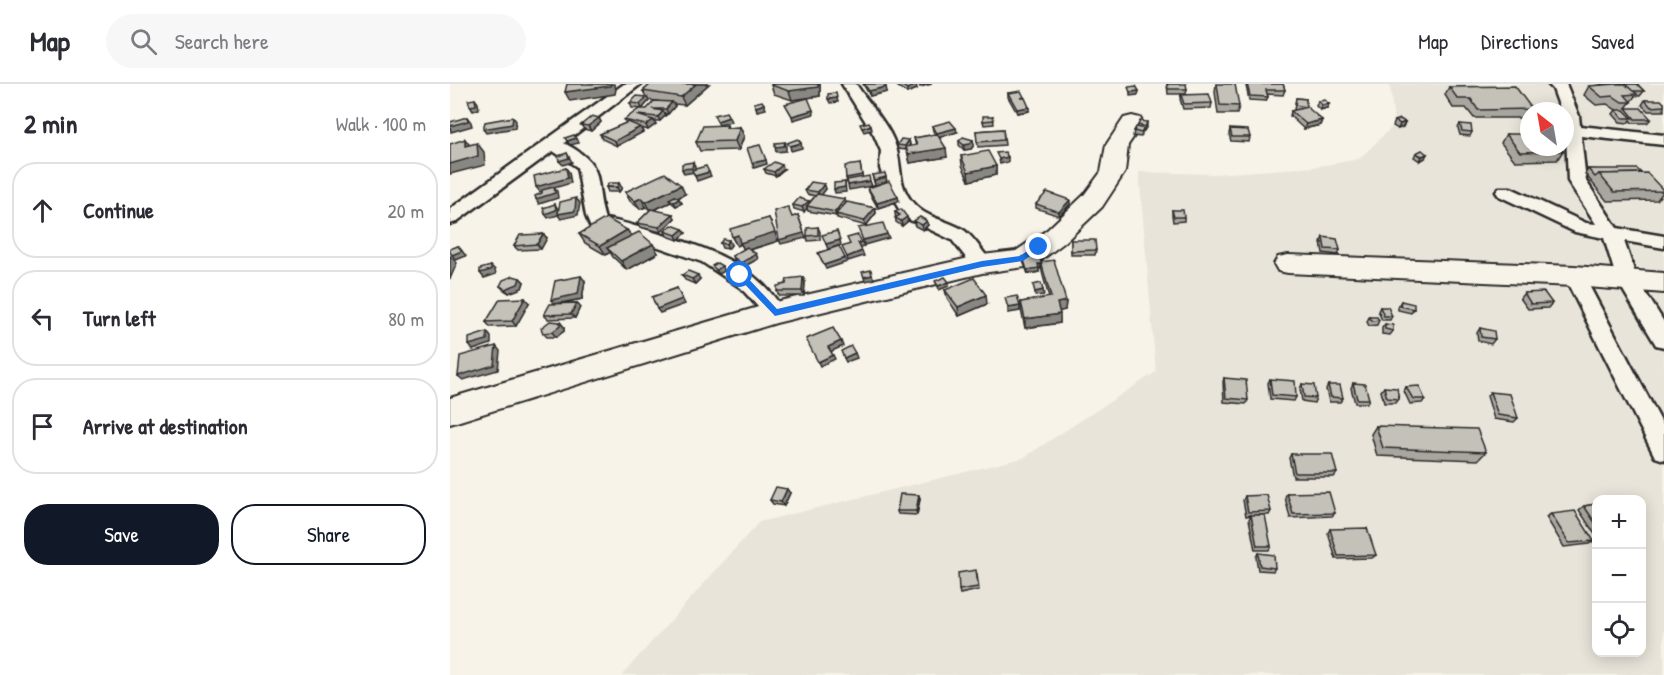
<!DOCTYPE html>
<html lang="en">
<head>
<meta charset="utf-8">
<style>
	body { margin:0; font-family:"Patrick Hand",sans-serif; background:#f7f7f7; color:#2b2b33 }
	.controls { position:absolute; right:18px; bottom:18px; display:grid; overflow:hidden; border-radius:12px; box-shadow:0 3px 15px #0003 }
	.controls button { width:54px; height:54px; display:grid; place-items:center; padding:0; border:0; border-bottom:2px solid #e1e1e2; background:#fff; color:#2b2b33; font:30px sans-serif }
	.compass { position:absolute; left:1070px; top:18px; width:54px; height:54px; border-radius:50%; background:#fff; box-shadow:0 3px 15px #0003; rotate:329deg }
	.stop { position:absolute; width:18px; height:18px; margin:-14px; border:4px solid #1a73e8; border-radius:50%; background:#fff }
	.stop.end { background:#1a73e8; border-color:#fff; box-shadow:0 2px 6px #0008 }
	.list { margin:0; padding:0; list-style:none }
	h2 { display:flex; justify-content:space-between; align-items:center; height:78px; margin:0; padding:0 24px; font-size:26px }
	h2 small { font-size:20px; font-weight:400; color:#7c7c81 }
	.list li { display:grid; grid-template-columns:39px 1fr auto; gap:18px; align-items:center; box-sizing:border-box; height:96px; margin:0 12px 12px; padding:0 12px; border:2px solid #e1e1e2; border-radius:24px }
	.list b { display:block; font-size:22px; white-space:nowrap }
	.list em { font-size:20px; font-style:normal; color:#7c7c81 }
	.actions { display:flex; gap:12px; padding:18px 24px }
	.actions a { flex:1; padding:14px 0; border:2px solid #111827; border-radius:24px; text-align:center; font-size:21px; color:#111827 }
	.actions .main { background:#111827; color:#fff }
	.icon { flex:none; width:33px; height:33px; fill:none; stroke:currentColor; stroke-width:2; stroke-linecap:round; stroke-linejoin:round }
	.map { position:relative; flex:none; width:1214px; height:591px; overflow:hidden }
	header { display:flex; align-items:center; gap:36px; box-sizing:border-box; height:84px; padding:0 30px; background:#fff; border-bottom:2px solid #e1e1e2 }
	header strong { font-size:28px }
	nav { display:flex; gap:33px; margin-inline-start:auto; font-size:21px }
	.search { width:420px; height:54px; background:#f7f7f7; display:flex; align-items:center; gap:15px; box-sizing:border-box; padding:0 21px; border-radius:33px; color:#7c7c81; font-size:22px }
	main { display:flex }
	aside { flex:1; background:#fff }
	.map>svg:first-child { display:block }
	.built { fill:#e8e4da; fill-rule:evenodd }
	.lines { fill:none; stroke-linecap:round; stroke-linejoin:round }
	.street-casing { stroke:#2b2b2b; stroke-width:5 }
	.secondary-casing { stroke:#2b2b2b; stroke-width:4 }
	.street { fill:#f7f3e8; fill-rule:evenodd }
	.secondary { fill:#f7f3e8; fill-rule:evenodd }
	.wall { fill:#a9a69f; stroke:#2b2b2b; stroke-width:1.5 }
	.shaded-wall { fill:#898782; stroke:#2b2b2b; stroke-width:1.5 }
	.building { fill:#c4c1b9; stroke:#2b2b2b; stroke-width:1.5 }
	.route { fill:#1a73e8 }
</style>
</head>
<body>
<header>
<strong>Map</strong>
<div class="search"><svg class="icon" aria-label="search" viewBox="0 0 24 24"><circle cx="10" cy="10" r="6"/><path d="M15 15l6 6"/></svg>Search here</div>
<nav><a>Map</a><a>Directions</a><a>Saved</a></nav>
</header>
<main>
<aside>
<h2>2 min<small>Walk · 100 m</small></h2>
<ul class="list">
<li><svg class="icon" aria-label="ahead" viewBox="0 0 24 24"><path d="M12 20V5M6 11l6-6 6 6"/></svg><div><b>Continue</b></div><em>20 m</em></li>
<li><svg class="icon" aria-label="left" viewBox="0 0 24 24"><path d="M17 20v-9H6M10 6l-5 5 5 5"/></svg><div><b>Turn left</b></div><em>80 m</em></li>
<li><svg class="icon" aria-label="arrive" viewBox="0 0 24 24"><path d="M6 21V4h12l-3 4 3 4H6"/></svg><div><b>Arrive at destination</b></div></li>
</ul>
<div class="actions"><a class="main">Save</a><a>Share</a></div>
</aside>
<div class="map">
<svg width="1214" height="591" viewBox="0 0 1214 591">
	<rect width="100%" height="100%" fill="#f7f3e8"/>
	<filter id="ink" filterUnits="userSpaceOnUse"><feTurbulence type="fractalNoise" baseFrequency=".0167" numOctaves="2"/><feDisplacementMap in="SourceGraphic" scale="12" xChannelSelector="R" yChannelSelector="G"/><feConvolveMatrix kernelMatrix="1 2 1 2 8 2 1 2 1" color-interpolation-filters="sRGB"/></filter>
	<g filter="url(#ink)">
		<path class="built" d="M940,0H1214V591H172L309,438L573,374L706,288L689,88L764,90L864,83L909,75L944,41ZM1079,27H1115V63H1079ZM1146,416H1192V568H1146Z"/>
		<g class="lines">
			<g class="street-casing">
				<g id="street">
					<path d="M174,0H191L114,59C158,82 143,95 155,135C175,138 194,145 213,151C261,165 309,183 335,229L332,234L325,237L318,234L291,204L252,178L171,150L141,144L136,132L127,83L103,67L6,138L0,140V125Z"/>
					<path d="M392,0H406C419,20 442,44 447,67C452,87 448,100 463,119C476,135 499,136 515,147C524,154 532,167 539,175L542,180L539,185H525L502,156L460,136L449,125L435,101L430,84L431,67L424,51Z"/>
					<polygon points="1098,0 1116,0 1129,32 1130,42 1214,51 1214,61 1131,52 1136,97 1167,144 1214,152 1214,164 1174,157 1187,195 1214,238 1214,263 1206,261 1167,196 1154,154 1125,148 1049,112 1046,108 1049,104 1061,104 1136,139 1146,140 1118,97 1115,27 1111,27 1103,5"/>
					<polygon points="1124,185 1131,187 1134,192 1214,343 1214,376 1205,373 1114,192 1117,187"/>
				</g>
			</g>
			<g class="secondary-casing">
				<g id="secondary">
					<polygon points="682,32 690,34 693,39 678,61 675,88 652,123 615,158 583,182 532,189 326,239 0,340 0,314 325,218 532,171 566,167 597,146 634,111 651,88 656,61 674,34"/>
					<polygon points="838,171 1124,182 1214,189 1214,209 1124,202 838,189 828,187 824,180 828,173"/>
				</g>
			</g>
			<use href="#street" class="street"/>
			<use href="#secondary" class="secondary"/>
		</g>
		<g class="wall">
			<polygon points="201,0 259,0 235,21 223,20 225,22 218,30 215,30 216,31 210,37 204,37 206,40 198,46 191,44 193,48 167,62 152,55 150,50 176,39 174,36 197,25 207,17 198,16 199,17 192,25 182,24 180,19 196,13 193,7"/>
			<polygon points="322,0 370,0 370,12 342,16 324,10 321,1"/>
			<polygon points="413,0 434,0 437,8 420,12"/>
			<polygon points="447,0 465,0 466,1 467,5 457,9 447,2"/>
			<polygon points="717,0 737,5 736,10 718,10"/>
			<polygon points="766,0 789,22 787,30 768,30 765,8"/>
			<polygon points="796,0 833,0 835,6 833,11 817,10 818,13 816,17 799,16 796,2"/>
			<polygon points="1150,0 1187,0 1194,7 1190,12 1185,12 1176,24 1201,35 1197,39 1182,39 1180,36 1178,39 1170,38 1163,30 1166,26 1157,20 1146,21 1134,11 1139,2 1152,1"/>
			<polygon points="999,3 1082,25 1081,27 1079,27 1079,30 1077,34 1024,34 1016,24 1003,24 995,11"/>
			<polygon points="558,9 574,13 579,27 567,29 558,13"/>
			<polygon points="731,11 762,19 761,24 733,25 730,15"/>
			<polygon points="846,14 856,15 855,24 872,36 870,41 854,45 840,32 841,27 846,26 844,26"/>
			<polygon points="1195,16 1214,19 1214,27 1198,27 1192,21"/>
			<polygon points="868,17 879,20 877,24 870,26 866,22"/>
			<polygon points="543,32 544,40 534,41 533,37"/>
			<polygon points="149,34 151,38 141,47 134,45 131,41"/>
			<polygon points="945,37 955,38 953,43 948,45 943,42"/>
			<polygon points="697,38 697,42 694,47 693,47 691,53 683,52 684,47 687,43 688,41"/>
			<polygon points="1010,40 1022,48 1020,52 1010,51 1008,44"/>
			<polygon points="277,41 278,44 290,43 294,52 289,66 250,67 246,58"/>
			<polygon points="482,42 507,48 489,53 497,73 460,79 457,66 448,65 447,61 459,56 460,61 459,63 466,62 464,54 485,50 483,47"/>
			<polygon points="553,45 555,61 528,63 526,47"/>
			<polygon points="780,45 800,53 799,58 781,57 779,50"/>
			<polygon points="1056,50 1113,67 1107,76 1065,77 1051,59"/>
			<polygon points="509,57 524,61 521,65 514,66 509,61"/>
			<polygon points="966,69 975,74 970,77 964,73"/>
			<polygon points="511,72 546,82 546,91 519,97 512,81"/>
			<polygon points="314,85 334,85 326,92 316,89"/>
			<polygon points="1138,85 1191,89 1214,107 1207,116 1157,117 1135,90"/>
			<polygon points="422,91 437,98 449,117 428,124 419,108 418,104 436,98 425,101"/>
			<polygon points="374,100 376,105 371,111 396,119 425,124 426,129 416,142 387,134 387,132 358,127 357,124 354,128 344,125 343,121 359,119 365,112 357,110 355,106"/>
			<polygon points="156,103 172,104 169,108 158,108"/>
			<polygon points="175,108 235,110 228,114 232,119 226,122 222,119 221,118 204,126 225,134 211,148 190,143 187,139 200,126 196,123 190,125 180,117"/>
			<polygon points="586,120 620,120 609,132 586,124"/>
			<polygon points="722,126 734,133 734,137 723,138 722,131"/>
			<polygon points="445,128 458,137 452,142 446,138"/>
			<polygon points="464,137 478,141 473,146 465,142"/>
			<polygon points="368,143 370,148 370,156 358,157 357,152"/>
			<polygon points="233,145 236,149 228,156 217,152 215,147"/>
			<polygon points="177,146 181,152 208,169 177,186 163,173 160,168 156,171 135,159 129,150"/>
			<polygon points="93,150 97,154 91,165 68,166 64,162"/>
			<polygon points="282,153 328,157 300,166 306,170 308,175 293,183 285,177 282,172 294,166 291,160 287,162"/>
			<polygon points="873,153 890,166 888,171 873,169 871,158"/>
			<polygon points="621,156 646,166 645,171 621,171"/>
			<polygon points="270,159 281,161 278,165 272,164"/>
			<polygon points="573,173 591,178 616,217 615,226 609,227 610,239 575,244 571,226 571,218 599,214 591,184 589,185 589,188 578,190 573,177"/>
			<polygon points="232,191 250,195 245,200 235,196"/>
			<polygon points="353,193 355,198 354,212 329,212 327,207"/>
			<polygon points="70,194 74,198 72,204 59,209 54,206 50,202"/>
			<polygon points="135,197 132,215 111,219 127,219 130,223 125,234 98,235 94,231 104,220"/>
			<polygon points="495,206 537,220 509,232 497,214"/>
			<polygon points="1074,209 1102,219 1098,224 1078,225 1070,214"/>
			<polygon points="951,217 964,225 961,229 948,226 948,222"/>
			<polygon points="79,219 66,242 40,243 36,238"/>
			<polygon points="930,223 942,232 940,236 932,236 928,227"/>
			<polygon points="919,233 929,236 927,241 919,242 917,238"/>
			<polygon points="110,238 114,243 114,247 106,253 97,253 93,249"/>
			<polygon points="935,240 943,247 940,251 932,250 932,244"/>
			<polygon points="1030,244 1045,255 1041,260 1028,257 1027,249"/>
			<polygon points="774,294 798,316 796,320 774,318 773,298"/>
			<polygon points="820,295 846,313 844,317 820,315 818,299"/>
			<polygon points="903,299 919,315 917,319 905,319 901,304"/>
			<polygon points="852,300 866,314 864,319 852,317 850,305"/>
			<polygon points="878,301 893,314 890,318 879,318 876,305"/>
			<polygon points="934,303 949,315 946,319 934,319 931,307"/>
			<polygon points="956,303 975,315 972,319 960,320 954,307"/>
			<polygon points="1040,308 1068,334 1064,338 1044,335 1037,312"/>
			<polygon points="926,342 1036,368 1028,376 927,372 921,350"/>
			<polygon points="841,370 887,389 884,393 843,393 839,374"/>
			<polygon points="340,409 334,422 323,420 320,416"/>
			<polygon points="837,409 885,429 882,432 840,434 835,413"/>
			<polygon points="795,412 821,427 819,431 806,431 821,462 819,466 805,466 799,435 801,431 796,432 793,416"/>
			<polygon points="470,415 467,431 448,430 447,427"/>
			<polygon points="1146,420 1146,452 1129,426 1134,422"/>
			<polygon points="1101,430 1144,457 1139,460 1114,463 1096,433"/>
			<polygon points="880,445 926,471 922,474 886,475 878,449"/>
			<polygon points="808,469 825,484 823,487 808,486 806,473"/>
			<polygon points="527,490 529,506 510,510 509,506"/>
		</g>
		<g class="shaded-wall">
			<polygon points="161,0 164,0 166,5 165,10 120,17 115,8"/>
			<polygon points="246,0 259,0 235,21 231,13"/>
			<polygon points="368,0 370,0 370,12 342,16 339,7"/>
			<polygon points="469,0 482,0 470,3"/>
			<polygon points="466,1 467,5 457,9 457,5"/>
			<polygon points="436,3 437,8 420,12 419,7"/>
			<polygon points="689,7 688,11 680,12 680,8"/>
			<polygon points="197,13 199,17 192,25 190,20"/>
			<polygon points="387,14 388,18 380,19 378,15"/>
			<polygon points="25,15 28,19 29,25 23,27 20,22"/>
			<polygon points="222,18 225,22 218,30 216,25"/>
			<polygon points="314,20 316,25 307,27 306,23"/>
			<polygon points="879,20 877,24 870,26 872,21"/>
			<polygon points="579,23 579,27 567,29 567,25"/>
			<polygon points="363,26 364,30 343,36 342,32"/>
			<polygon points="213,27 216,31 210,37 208,33"/>
			<polygon points="17,33 21,38 22,42 1,48 0,42"/>
			<polygon points="63,33 66,37 65,44 36,49 33,45"/>
			<polygon points="279,33 281,38 269,41 267,37"/>
			<polygon points="149,34 151,38 141,47 138,42"/>
			<polygon points="203,36 206,40 198,46 196,41"/>
			<polygon points="872,36 870,41 854,45 856,40"/>
			<polygon points="955,38 953,43 948,45 950,40"/>
			<polygon points="421,41 422,46 414,48 412,44"/>
			<polygon points="190,43 193,48 167,62 165,57"/>
			<polygon points="290,43 294,52 289,66 285,57"/>
			<polygon points="506,44 507,48 488,54 487,49"/>
			<polygon points="126,54 129,59 120,61 117,57"/>
			<polygon points="15,55 22,64 15,62"/>
			<polygon points="459,56 460,61 456,66 455,62"/>
			<polygon points="523,56 524,61 521,65 514,66 514,61"/>
			<polygon points="335,58 336,62 336,67 326,68 325,63"/>
			<polygon points="27,59 34,68 35,81 0,90 0,80"/>
			<polygon points="351,59 352,64 341,67 340,62"/>
			<polygon points="496,64 497,73 460,79 458,70"/>
			<polygon points="117,69 122,78 113,81 109,77"/>
			<polygon points="977,70 975,74 970,77 972,72"/>
			<polygon points="558,73 558,78 550,80 549,75"/>
			<polygon points="316,76 317,80 304,84 302,79"/>
			<polygon points="243,78 245,83 245,88 234,90 232,85"/>
			<polygon points="410,80 413,96 397,99 396,94"/>
			<polygon points="332,81 334,85 326,92 324,88"/>
			<polygon points="546,82 546,91 519,97 518,88"/>
			<polygon points="116,84 119,88 121,99 104,104 107,107 108,114 89,120 86,115 104,104 90,108 86,103"/>
			<polygon points="259,88 261,92 247,97 245,92"/>
			<polygon points="436,93 437,98 425,101 424,96"/>
			<polygon points="420,97 422,102 399,106 398,101"/>
			<polygon points="395,98 396,108 385,109 384,105"/>
			<polygon points="169,99 172,104 169,108 167,103"/>
			<polygon points="374,100 376,105 370,113 368,108"/>
			<polygon points="231,101 235,110 222,117 219,115 221,118 201,127 196,118"/>
			<polygon points="448,113 449,117 428,124 427,119"/>
			<polygon points="126,114 130,119 128,131 111,135 108,131 98,134 95,130 105,120 108,125 109,130"/>
			<polygon points="191,114 196,123 190,125 185,117"/>
			<polygon points="229,115 232,119 226,122 224,118"/>
			<polygon points="395,115 396,120 386,130 386,133 385,128"/>
			<polygon points="620,116 620,120 609,132 609,128"/>
			<polygon points="359,117 360,122 357,122 357,124 354,128 352,123"/>
			<polygon points="425,124 426,129 416,142 414,137"/>
			<polygon points="223,130 225,134 211,148 209,143"/>
			<polygon points="348,131 356,154 331,160 329,156"/>
			<polygon points="457,133 458,137 452,142 451,137"/>
			<polygon points="319,134 328,157 295,167 291,160 287,162 282,153"/>
			<polygon points="477,137 478,141 473,146 472,141"/>
			<polygon points="233,145 236,149 228,156 226,151"/>
			<polygon points="177,146 183,154 157,164 160,168 156,171 150,162"/>
			<polygon points="93,150 97,154 91,165 87,160"/>
			<polygon points="437,150 439,154 414,161 413,156"/>
			<polygon points="279,156 281,161 278,165 276,160"/>
			<polygon points="390,156 391,161 378,165 376,160"/>
			<polygon points="412,158 414,162 409,164 408,159"/>
			<polygon points="203,160 208,169 177,186 171,177"/>
			<polygon points="8,162 16,172 6,176 2,171"/>
			<polygon points="412,167 414,172 398,177 397,173"/>
			<polygon points="306,170 308,175 293,183 291,179"/>
			<polygon points="0,172 7,179 0,195"/>
			<polygon points="395,174 397,178 376,185 374,181"/>
			<polygon points="588,180 591,180 591,184 589,185 589,188 578,190 577,186"/>
			<polygon points="41,182 45,186 46,190 34,194 30,189"/>
			<polygon points="272,182 275,187 269,190 266,186"/>
			<polygon points="248,191 250,195 245,200 242,195"/>
			<polygon points="422,191 424,195 415,197 414,193"/>
			<polygon points="131,192 135,197 132,215 105,220 101,216"/>
			<polygon points="353,193 355,198 354,212 352,207"/>
			<polygon points="70,194 74,198 72,204 59,209 55,205"/>
			<polygon points="499,198 499,202 489,206 488,202"/>
			<polygon points="227,204 235,220 210,229 207,225"/>
			<polygon points="593,206 594,211 585,212 585,208"/>
			<polygon points="536,211 537,220 509,232 508,223"/>
			<polygon points="75,214 79,219 66,242 62,237"/>
			<polygon points="616,217 615,226 607,228 607,219"/>
			<polygon points="127,219 130,223 125,234 121,230"/>
			<polygon points="570,222 570,227 558,229 558,224"/>
			<polygon points="610,230 610,239 575,244 575,235"/>
			<polygon points="110,238 114,243 114,247 106,253 102,248"/>
			<polygon points="37,248 41,253 41,260 23,266 19,261"/>
			<polygon points="391,257 393,262 380,268 378,263"/>
			<polygon points="46,262 50,267 48,286 13,296 8,292"/>
			<polygon points="405,269 407,274 396,278 394,274"/>
			<polygon points="383,271 385,275 370,282 368,278"/>
			<polygon points="337,405 340,409 334,422 331,418"/>
			<polygon points="469,411 470,415 467,431 466,427"/>
		</g>
		<g class="building">
			<polygon points="117,0 161,0 160,2 115,8"/>
			<polygon points="201,0 246,0 231,13 193,7"/>
			<polygon points="322,0 368,0 368,3 339,7 321,1"/>
			<polygon points="414,0 434,0 436,3 419,7"/>
			<polygon points="450,0 465,0 466,1 457,5"/>
			<polygon points="717,0 736,0 737,5 718,5"/>
			<polygon points="767,0 785,0 789,22 770,21"/>
			<polygon points="797,0 833,0 835,6 816,6 818,13 800,12"/>
			<polygon points="1166,0 1175,0 1187,10 1175,11 1181,18 1172,18 1163,12 1152,13 1139,2"/>
			<polygon points="1175,0 1187,0 1194,7 1183,7"/>
			<polygon points="686,2 689,7 680,8 678,3"/>
			<polygon points="1065,2 1082,25 1028,26 1021,15 1008,15 999,3"/>
			<polygon points="571,7 574,13 571,14 575,14 579,23 567,25 558,9"/>
			<polygon points="386,9 387,14 378,15 378,10"/>
			<polygon points="759,10 762,19 734,20 731,11"/>
			<polygon points="187,12 197,13 190,20 180,19"/>
			<polygon points="358,14 363,26 342,32 335,20"/>
			<polygon points="846,14 856,15 856,23 845,21"/>
			<polygon points="25,15 26,21 20,22 18,16"/>
			<polygon points="875,16 879,20 872,21 868,17"/>
			<polygon points="1195,16 1211,16 1214,19 1214,22 1201,23"/>
			<polygon points="204,17 222,18 216,25 202,25 213,27 208,33 187,31 203,36 196,41 174,36 189,25 197,25"/>
			<polygon points="312,17 314,20 306,23 304,19"/>
			<polygon points="857,23 872,36 856,40 841,27"/>
			<polygon points="1176,24 1191,24 1201,35 1185,35"/>
			<polygon points="1166,26 1174,26 1182,34 1173,34"/>
			<polygon points="276,28 279,33 267,37 264,31"/>
			<polygon points="142,32 149,34 138,42 131,41"/>
			<polygon points="533,32 543,32 544,36 533,37"/>
			<polygon points="17,33 18,37 0,42 0,38"/>
			<polygon points="63,33 62,40 33,45 35,38"/>
			<polygon points="950,35 955,38 950,40 945,37"/>
			<polygon points="500,37 506,44 487,49 482,42"/>
			<polygon points="690,37 697,38 695,43 688,41"/>
			<polygon points="178,38 190,43 165,57 150,50"/>
			<polygon points="419,38 421,41 412,44 410,40"/>
			<polygon points="1010,40 1021,41 1022,48 1012,47"/>
			<polygon points="277,41 276,44 290,43 285,57 246,58 253,42"/>
			<polygon points="686,43 694,45 691,49 684,47"/>
			<polygon points="553,45 554,56 527,58 526,47"/>
			<polygon points="780,45 798,46 800,53 782,53"/>
			<polygon points="487,50 496,64 458,70 456,63 467,61 464,54"/>
			<polygon points="1056,50 1079,50 1079,63 1110,63 1113,67 1070,68"/>
			<polygon points="124,51 126,54 117,57 115,54"/>
			<polygon points="513,53 523,56 520,60 514,61 509,57"/>
			<polygon points="15,55 15,62 27,59 28,72 0,80 0,60"/>
			<polygon points="348,55 351,59 340,62 337,59"/>
			<polygon points="451,55 459,56 455,62 447,61"/>
			<polygon points="335,58 334,62 325,63 325,59"/>
			<polygon points="310,61 316,76 302,79 297,64"/>
			<polygon points="972,66 977,70 972,72 966,69"/>
			<polygon points="538,67 546,82 518,88 511,72"/>
			<polygon points="555,68 558,73 549,75 546,69"/>
			<polygon points="117,69 119,74 109,77 108,72"/>
			<polygon points="243,78 242,84 232,85 232,80"/>
			<polygon points="324,78 332,81 324,88 314,85"/>
			<polygon points="410,80 412,91 396,94 395,82"/>
			<polygon points="256,82 259,88 245,92 242,86"/>
			<polygon points="116,84 118,94 86,103 84,92"/>
			<polygon points="1138,85 1187,85 1191,89 1149,90 1145,93"/>
			<polygon points="215,89 231,101 196,118 191,114 185,117 175,108"/>
			<polygon points="435,89 436,93 424,96 422,91"/>
			<polygon points="1197,89 1214,107 1164,108 1149,90"/>
			<polygon points="419,92 420,97 398,101 397,96"/>
			<polygon points="439,97 448,113 427,119 418,104"/>
			<polygon points="361,98 374,100 368,108 355,106"/>
			<polygon points="395,98 395,103 384,105 384,99"/>
			<polygon points="159,99 169,99 167,103 156,103"/>
			<polygon points="104,103 105,109 86,115 85,112 92,109 92,106"/>
			<polygon points="597,108 620,116 609,128 586,120"/>
			<polygon points="367,110 395,115 385,128 357,122"/>
			<polygon points="225,112 229,115 224,118 219,115"/>
			<polygon points="126,114 125,127 108,130 110,118"/>
			<polygon points="349,114 359,117 352,123 343,121"/>
			<polygon points="397,118 425,124 414,137 386,130"/>
			<polygon points="105,120 106,126 95,130 93,124"/>
			<polygon points="338,123 342,133 348,131 354,149 329,156 324,127"/>
			<polygon points="201,125 223,130 209,143 187,139"/>
			<polygon points="451,125 457,133 451,137 445,134 450,131 445,128"/>
			<polygon points="722,126 733,126 734,133 724,133"/>
			<polygon points="470,133 477,137 472,141 464,137"/>
			<polygon points="156,134 177,146 150,162 129,150"/>
			<polygon points="319,134 325,148 290,159 288,151 282,153 280,145"/>
			<polygon points="433,139 437,150 413,156 408,144"/>
			<polygon points="222,141 233,145 226,151 215,147"/>
			<polygon points="368,143 368,151 357,152 357,144"/>
			<polygon points="387,147 390,156 376,160 372,151"/>
			<polygon points="189,148 203,160 171,177 157,164"/>
			<polygon points="93,150 87,160 64,162 70,151"/>
			<polygon points="408,151 412,158 408,159 412,167 397,173 392,163 400,160 397,154"/>
			<polygon points="873,153 887,155 890,166 875,165"/>
			<polygon points="273,155 279,156 276,160 270,159"/>
			<polygon points="621,156 645,156 646,166 621,167"/>
			<polygon points="8,162 12,167 2,171 0,168 0,165"/>
			<polygon points="389,162 395,174 374,181 368,169"/>
			<polygon points="297,163 306,170 291,179 282,172"/>
			<polygon points="588,170 592,180 588,180 589,184 577,186 573,173"/>
			<polygon points="604,176 616,217 607,219 610,230 575,235 571,218 601,213 591,178"/>
			<polygon points="267,179 272,182 266,186 262,182"/>
			<polygon points="41,182 41,186 30,189 30,185"/>
			<polygon points="421,186 422,191 414,193 412,188"/>
			<polygon points="238,187 248,191 242,195 232,191"/>
			<polygon points="63,192 70,194 68,200 55,205 50,202 53,196"/>
			<polygon points="131,192 128,210 101,216 105,197"/>
			<polygon points="353,193 352,207 327,207 327,202 336,200 337,195"/>
			<polygon points="495,193 499,198 488,202 485,197"/>
			<polygon points="524,194 536,211 508,223 495,206"/>
			<polygon points="591,199 593,206 585,208 583,201"/>
			<polygon points="227,204 232,215 207,225 202,213"/>
			<polygon points="1094,208 1102,219 1081,220 1074,209"/>
			<polygon points="567,212 570,222 558,224 555,214"/>
			<polygon points="75,214 62,237 36,238 50,215"/>
			<polygon points="951,217 964,220 964,225 950,222"/>
			<polygon points="127,219 121,230 94,231 100,220"/>
			<polygon points="930,223 938,223 942,232 934,232"/>
			<polygon points="919,233 927,233 929,236 922,237"/>
			<polygon points="100,237 110,238 110,242 102,248 93,249 91,244"/>
			<polygon points="935,240 943,241 943,247 935,245"/>
			<polygon points="383,244 391,257 378,263 383,271 368,278 356,255"/>
			<polygon points="1030,244 1044,247 1045,255 1031,253"/>
			<polygon points="37,248 37,256 19,261 19,254"/>
			<polygon points="46,262 44,281 8,292 10,272"/>
			<polygon points="401,262 405,269 394,274 391,267"/>
			<polygon points="774,294 796,296 798,316 776,314"/>
			<polygon points="820,295 845,297 846,313 822,311"/>
			<polygon points="903,299 915,300 919,315 907,315"/>
			<polygon points="852,300 864,301 866,314 854,313"/>
			<polygon points="878,301 890,301 893,314 881,313"/>
			<polygon points="969,302 975,315 963,315 956,303"/>
			<polygon points="934,303 947,304 949,315 937,314"/>
			<polygon points="1040,308 1060,310 1068,334 1048,331"/>
			<polygon points="926,342 1027,345 1036,368 933,364"/>
			<polygon points="841,370 882,370 887,389 845,389"/>
			<polygon points="326,403 337,405 331,418 320,416"/>
			<polygon points="879,408 885,429 843,430 837,409"/>
			<polygon points="450,410 469,411 466,427 447,427"/>
			<polygon points="817,411 821,427 798,428 795,412"/>
			<polygon points="1146,420 1146,440 1134,422"/>
			<polygon points="1125,427 1144,457 1119,459 1101,430"/>
			<polygon points="801,431 815,431 821,462 807,462"/>
			<polygon points="917,444 926,471 888,472 880,445"/>
			<polygon points="808,469 824,471 825,484 810,482"/>
			<polygon points="526,486 528,503 509,506 508,489"/>
		</g>
	</g>
	<polygon class="route" points="586,161 593,163 573,177 532,183 325,232 286,191 293,189 327,225 532,177 570,172"/>
</svg>
<div class="controls">
<button>+</button>
<button>−</button>
<button><svg class="icon" aria-label="locate" viewBox="0 0 24 24"><circle cx="12" cy="12" r="6"/><path d="M12 2v4M12 18v4M2 12h4M18 12h4"/></svg></button>
</div>
<svg class="compass" viewBox="-18 -18 36 36"><path d="M0-13l5 13h-10z" fill="#e53935"/><path d="M0 13l5-13h-10z" fill="#7c7c81"/></svg>
<div class="stop" style="left:290px;top:191px"></div>
<div class="stop end" style="left:589px;top:163px"></div>
</div>
</main>
</body>
</html>
